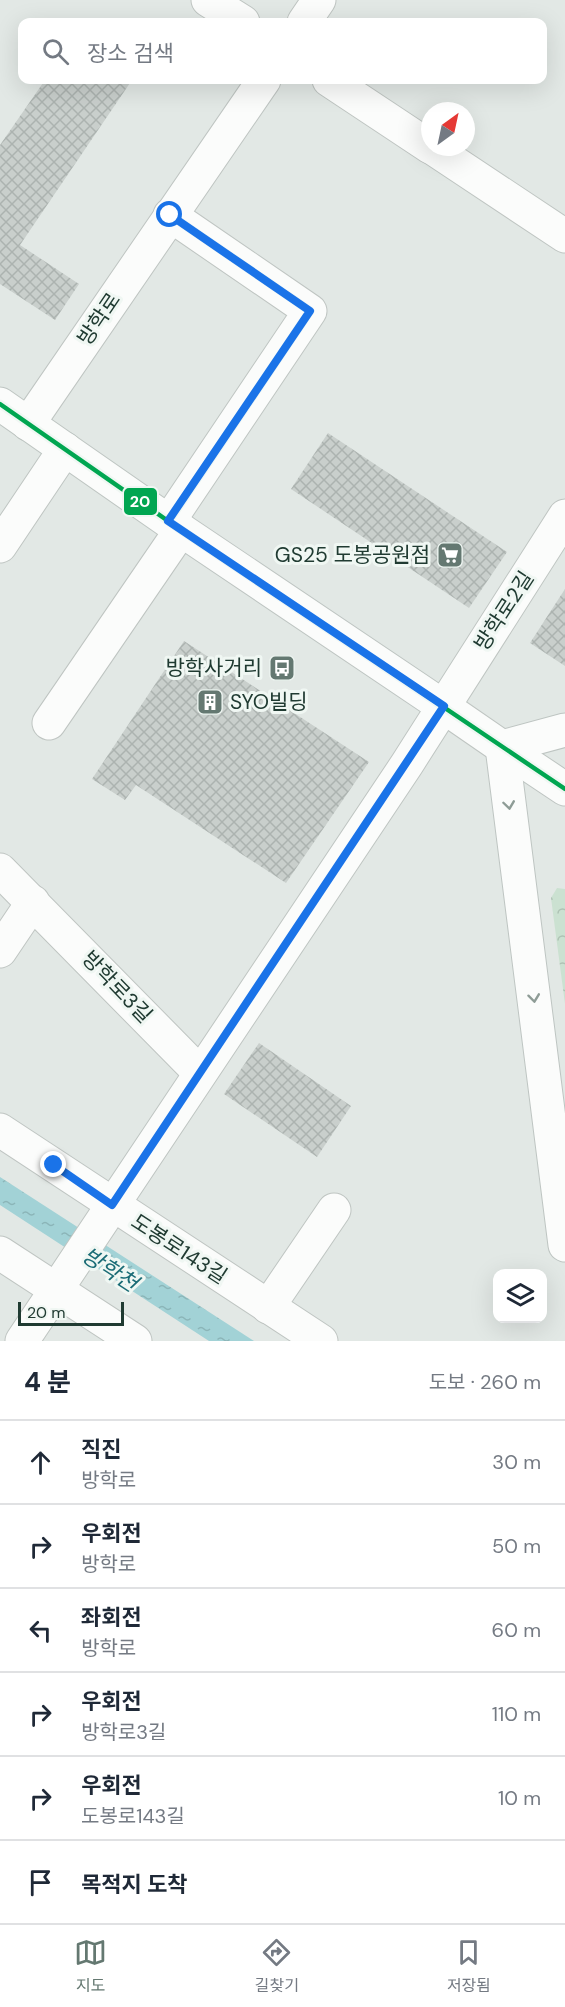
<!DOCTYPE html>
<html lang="ko">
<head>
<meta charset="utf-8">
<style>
	body { margin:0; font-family:"DM Sans","Noto Sans KR",sans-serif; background:#f6f6f7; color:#1f2937 }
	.controls { position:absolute; right:18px; bottom:18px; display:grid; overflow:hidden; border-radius:12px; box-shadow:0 6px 24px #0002 }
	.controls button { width:54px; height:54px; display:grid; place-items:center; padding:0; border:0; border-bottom:2px solid #e0e1e3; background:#fff; color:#1f2937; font:30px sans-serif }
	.compass { position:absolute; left:421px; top:102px; width:54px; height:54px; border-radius:50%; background:#fff; box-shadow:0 6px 24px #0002; rotate:33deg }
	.scale { position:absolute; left:18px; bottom:15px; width:106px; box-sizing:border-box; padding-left:6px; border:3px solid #203b32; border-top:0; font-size:16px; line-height:21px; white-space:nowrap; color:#203b32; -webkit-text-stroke:4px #f0f7f3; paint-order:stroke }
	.stop { position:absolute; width:18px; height:18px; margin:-14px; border:4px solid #1a73e8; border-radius:50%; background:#fff }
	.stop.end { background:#1a73e8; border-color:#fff; box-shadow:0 2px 6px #0008 }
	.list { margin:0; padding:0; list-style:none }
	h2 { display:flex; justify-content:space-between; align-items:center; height:78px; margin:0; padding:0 24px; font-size:26px }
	h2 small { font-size:20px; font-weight:400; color:#747a83 }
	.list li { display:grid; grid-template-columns:39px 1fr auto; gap:18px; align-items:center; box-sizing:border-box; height:84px; padding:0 24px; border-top:2px solid #e0e1e3 }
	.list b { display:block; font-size:22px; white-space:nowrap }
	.list p { margin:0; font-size:20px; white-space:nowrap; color:#747a83 }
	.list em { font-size:20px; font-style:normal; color:#747a83 }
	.icon { flex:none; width:33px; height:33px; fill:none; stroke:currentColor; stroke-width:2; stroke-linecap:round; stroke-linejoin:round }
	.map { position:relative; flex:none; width:565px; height:1341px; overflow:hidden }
	.search { position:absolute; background:#fff; box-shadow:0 6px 24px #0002; left:18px; right:18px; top:18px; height:66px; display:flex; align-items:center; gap:15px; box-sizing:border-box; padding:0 21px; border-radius:12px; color:#747a83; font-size:22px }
	.sheet { height:582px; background:#fff }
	nav { display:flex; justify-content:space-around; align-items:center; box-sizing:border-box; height:84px; border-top:2px solid #e0e1e3; background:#fff; font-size:16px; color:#747a83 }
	nav a { display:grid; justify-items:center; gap:3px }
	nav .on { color:#647871 }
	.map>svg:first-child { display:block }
	.forest { fill:url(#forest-crowns) }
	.water { fill:url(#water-ripples) }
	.building { fill:url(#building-cross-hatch) }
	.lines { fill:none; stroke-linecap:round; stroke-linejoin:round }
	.minor-casing { stroke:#bfc5c2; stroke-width:35 }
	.tertiary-casing { stroke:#bfc5c2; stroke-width:35 }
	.secondary-casing { stroke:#bec5c2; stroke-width:35 }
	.minor { stroke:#fbfcfb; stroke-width:33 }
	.tertiary { stroke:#fbfcfb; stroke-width:33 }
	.secondary { stroke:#fbfcfb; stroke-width:33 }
	.bus-1-casing { stroke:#f0f7f3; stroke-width:9 }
	.bus-2-casing { stroke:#f0f7f3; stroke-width:9 }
	.bus-1 { stroke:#00a651; stroke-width:4.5 }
	.bus-2 { stroke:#00a9ce; stroke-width:4.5 }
	.oneway { stroke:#8e9c96 }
	.route { stroke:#1a73e8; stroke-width:8 }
	.labels { text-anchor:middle; stroke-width:6; stroke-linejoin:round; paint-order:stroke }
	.street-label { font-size:21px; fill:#203b32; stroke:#f0f7f3 }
	.poi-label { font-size:21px; fill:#203b32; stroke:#f0f7f3; text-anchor:end }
	.water-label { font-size:22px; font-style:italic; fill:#1b6c76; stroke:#f0f7f3 }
	.line-badge { stroke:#f0f7f3; stroke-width:2 }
	.badge-label { font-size:16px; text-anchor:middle; font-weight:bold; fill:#fff }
</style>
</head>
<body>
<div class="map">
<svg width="565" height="1341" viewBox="0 0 565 1341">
	<defs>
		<pattern id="forest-crowns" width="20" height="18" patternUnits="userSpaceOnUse" patternTransform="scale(1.5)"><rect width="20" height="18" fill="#cbe1d1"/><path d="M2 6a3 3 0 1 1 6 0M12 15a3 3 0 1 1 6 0" fill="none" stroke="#aec2b4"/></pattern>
		<pattern id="water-ripples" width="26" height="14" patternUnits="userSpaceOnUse" patternTransform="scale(1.5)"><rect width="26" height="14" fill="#a2d2d6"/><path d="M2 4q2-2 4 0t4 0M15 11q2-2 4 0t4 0" fill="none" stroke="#8bb5b8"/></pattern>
		<pattern id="building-cross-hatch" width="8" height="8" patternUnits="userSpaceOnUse" patternTransform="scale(1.5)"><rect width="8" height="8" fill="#c9cfcc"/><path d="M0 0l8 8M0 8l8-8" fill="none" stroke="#acb3b0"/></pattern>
	</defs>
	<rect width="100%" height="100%" fill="#e2e8e5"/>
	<polygon class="forest" points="557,888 565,889 565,1004 551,898"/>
	<polygon class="water" points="0,1177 254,1341 209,1341 0,1205"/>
	<g class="building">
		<polygon points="45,80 132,80 20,245 79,284 55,320 0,284 0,145"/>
		<polygon points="328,433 507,552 469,608 291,489"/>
		<polygon points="565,589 565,666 530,643"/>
		<polygon points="184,641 369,762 286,883 136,785 125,800 92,779"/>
		<polygon points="259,1043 351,1106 317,1157 224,1094"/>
	</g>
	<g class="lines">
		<g class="minor-casing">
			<g id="minor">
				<polyline points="208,0 243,22"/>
				<polyline points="304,22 319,0"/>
				<polyline points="329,80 430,147"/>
				<polyline points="431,147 565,236"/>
				<polyline points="28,424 264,80"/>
				<polyline points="169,521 310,311 170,215"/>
				<polyline points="0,546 65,449"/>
				<polyline points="49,723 181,530"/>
				<polyline points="0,870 200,1073"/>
				<polyline points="0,951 33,902"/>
				<polyline points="0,1130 321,1341"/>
				<polyline points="0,1253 135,1341"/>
				<polyline points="268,1307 334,1210"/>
				<polyline points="22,1341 407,764 565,516"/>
			</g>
		</g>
		<g class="tertiary-casing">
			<polyline id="tertiary" points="444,707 502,747"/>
		</g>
		<g class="secondary-casing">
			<g id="secondary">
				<polyline points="0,404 181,530 444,707"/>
				<polyline points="502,747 565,1245"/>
				<polyline points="502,747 565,789"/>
				<polyline points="502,747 565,730"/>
			</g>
		</g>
		<use href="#minor" class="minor"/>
		<use href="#tertiary" class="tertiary"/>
		<use href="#secondary" class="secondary"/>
		<g class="bus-1-casing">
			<polyline id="bus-1" points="0,404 181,530 565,789"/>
		</g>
		<g class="bus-2-casing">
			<polyline id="bus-2" points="169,521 310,311 170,215"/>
		</g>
		<use href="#bus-1" class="bus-1"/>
		<use href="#bus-2" class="bus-2"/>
	</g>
	<defs><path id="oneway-chevron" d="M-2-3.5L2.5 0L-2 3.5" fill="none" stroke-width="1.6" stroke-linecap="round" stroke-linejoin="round" transform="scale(1.5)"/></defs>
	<g class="oneway">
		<use href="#oneway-chevron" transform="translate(509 805) rotate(82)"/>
		<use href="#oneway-chevron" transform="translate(534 998) rotate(83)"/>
	</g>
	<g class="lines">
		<polyline class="route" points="54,1165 112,1205 444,706 168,521 310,311 170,215"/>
	</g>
	<defs>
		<g id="supermarket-square" transform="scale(1.35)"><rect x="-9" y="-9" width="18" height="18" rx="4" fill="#647871" stroke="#f0f7f3"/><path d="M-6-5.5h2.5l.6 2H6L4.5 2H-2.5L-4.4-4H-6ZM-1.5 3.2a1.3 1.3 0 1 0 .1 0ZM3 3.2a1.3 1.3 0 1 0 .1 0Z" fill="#fff"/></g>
		<g id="bus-square" transform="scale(1.35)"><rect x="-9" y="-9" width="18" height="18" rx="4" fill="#647871" stroke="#f0f7f3"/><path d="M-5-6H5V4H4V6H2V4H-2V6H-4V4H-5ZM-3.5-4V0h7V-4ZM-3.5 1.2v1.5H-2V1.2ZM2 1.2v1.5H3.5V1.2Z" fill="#fff"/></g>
		<g id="building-square" transform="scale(1.35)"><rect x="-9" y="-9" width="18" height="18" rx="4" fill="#647871" stroke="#f0f7f3"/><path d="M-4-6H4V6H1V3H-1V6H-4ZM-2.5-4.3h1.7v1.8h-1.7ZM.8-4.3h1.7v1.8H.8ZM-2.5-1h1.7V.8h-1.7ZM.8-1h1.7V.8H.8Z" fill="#fff"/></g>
	</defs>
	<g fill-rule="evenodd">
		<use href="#supermarket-square" x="450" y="555"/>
		<use href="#bus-square" x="282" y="668"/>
		<use href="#building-square" x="210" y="702"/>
	</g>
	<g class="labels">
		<g class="street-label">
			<text transform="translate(99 319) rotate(-56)" y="7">방학로</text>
			<text transform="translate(504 611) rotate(-57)" y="7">방학로2길</text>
			<text transform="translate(117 987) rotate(46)" y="7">방학로3길</text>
			<text transform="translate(179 1249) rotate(33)" y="7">도봉로143길</text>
		</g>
		<g class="poi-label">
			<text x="430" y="562">GS25 도봉공원점</text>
			<text x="262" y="675">방학사거리</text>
			<text x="230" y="709" text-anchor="start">SYO빌딩</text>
		</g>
		<g class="water-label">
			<text transform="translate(110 1269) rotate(33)" y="8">방학천</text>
		</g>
	</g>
	<rect class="line-badge" x="123" y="487" width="35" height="29" rx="6" fill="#00a651"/>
	<g class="badge-label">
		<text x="140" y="507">20</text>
	</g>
</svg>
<div class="controls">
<button><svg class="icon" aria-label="layers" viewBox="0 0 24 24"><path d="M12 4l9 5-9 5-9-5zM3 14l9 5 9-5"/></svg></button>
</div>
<svg class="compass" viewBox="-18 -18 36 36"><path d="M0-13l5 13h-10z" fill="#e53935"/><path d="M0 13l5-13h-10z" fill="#747a83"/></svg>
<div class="scale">20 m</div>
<div class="stop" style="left:170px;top:215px"></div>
<div class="stop end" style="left:54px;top:1165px"></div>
<div class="search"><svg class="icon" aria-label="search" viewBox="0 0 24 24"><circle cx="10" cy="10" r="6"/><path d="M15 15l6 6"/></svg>장소 검색</div>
</div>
<section class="sheet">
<h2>4 분<small>도보 · 260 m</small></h2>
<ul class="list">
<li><svg class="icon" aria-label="ahead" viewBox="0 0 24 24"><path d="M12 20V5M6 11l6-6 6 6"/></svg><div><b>직진</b><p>방학로</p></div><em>30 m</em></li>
<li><svg class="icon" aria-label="right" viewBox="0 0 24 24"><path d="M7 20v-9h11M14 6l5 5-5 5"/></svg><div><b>우회전</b><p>방학로</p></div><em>50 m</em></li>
<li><svg class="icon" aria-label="left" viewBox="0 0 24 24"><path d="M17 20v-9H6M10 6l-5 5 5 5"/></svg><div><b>좌회전</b><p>방학로</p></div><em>60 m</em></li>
<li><svg class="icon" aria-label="right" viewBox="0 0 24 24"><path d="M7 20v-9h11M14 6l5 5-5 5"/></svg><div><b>우회전</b><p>방학로3길</p></div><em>110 m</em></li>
<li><svg class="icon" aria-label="right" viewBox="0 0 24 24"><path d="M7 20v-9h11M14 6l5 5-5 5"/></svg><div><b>우회전</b><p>도봉로143길</p></div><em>10 m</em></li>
<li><svg class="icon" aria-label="arrive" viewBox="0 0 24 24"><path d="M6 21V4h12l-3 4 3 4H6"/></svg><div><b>목적지 도착</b></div></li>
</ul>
</section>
<nav>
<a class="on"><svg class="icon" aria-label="map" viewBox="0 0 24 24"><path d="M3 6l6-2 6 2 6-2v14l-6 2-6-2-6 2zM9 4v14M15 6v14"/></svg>지도</a>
<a><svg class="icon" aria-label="directions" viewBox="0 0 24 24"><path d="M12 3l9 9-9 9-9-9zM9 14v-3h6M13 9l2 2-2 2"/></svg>길찾기</a>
<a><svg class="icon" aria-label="saved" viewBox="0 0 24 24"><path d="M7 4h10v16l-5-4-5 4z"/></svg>저장됨</a>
</nav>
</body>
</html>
